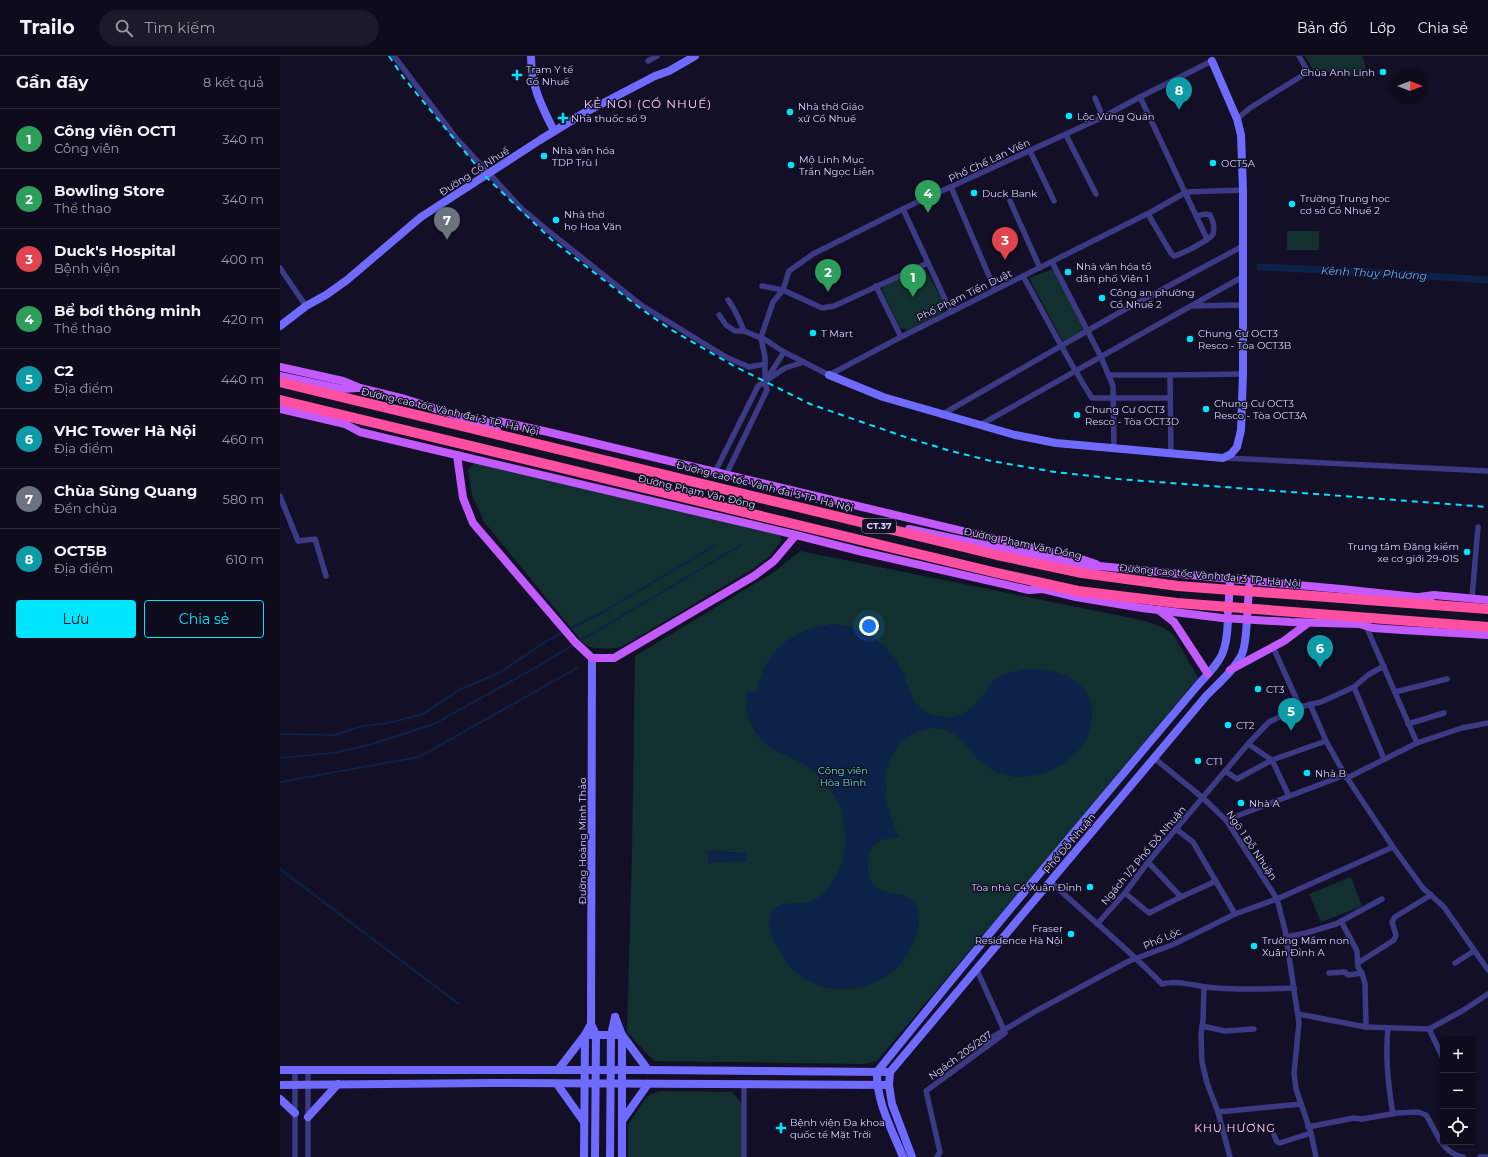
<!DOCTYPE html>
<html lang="vi">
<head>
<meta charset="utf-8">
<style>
	body { margin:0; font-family:Montserrat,sans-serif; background:#1c1929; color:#f1f3f6 }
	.controls { position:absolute; right:12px; bottom:12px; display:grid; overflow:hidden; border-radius:4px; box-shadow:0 1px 3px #0004 }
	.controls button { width:36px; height:36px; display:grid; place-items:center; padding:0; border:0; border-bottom:1px solid #2e2b3b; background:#0e0b1c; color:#f1f3f6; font:20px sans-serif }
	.compass { position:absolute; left:1112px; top:12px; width:36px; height:36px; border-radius:50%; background:#0e0b1c; box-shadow:0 1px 3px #0004; rotate:90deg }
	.you { position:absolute; left:589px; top:570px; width:14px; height:14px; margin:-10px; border:3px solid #fff; border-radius:50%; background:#1a73e8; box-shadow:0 0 0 6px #1a73e833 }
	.badge { display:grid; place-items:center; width:26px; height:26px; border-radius:50%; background:#00e5ff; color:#fff; font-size:13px; font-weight:700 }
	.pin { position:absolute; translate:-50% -33px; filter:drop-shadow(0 1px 2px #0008) }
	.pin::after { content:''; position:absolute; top:21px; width:14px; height:12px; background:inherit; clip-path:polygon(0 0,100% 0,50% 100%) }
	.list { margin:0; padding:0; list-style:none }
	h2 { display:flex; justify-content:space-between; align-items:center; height:52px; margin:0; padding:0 16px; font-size:17px }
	h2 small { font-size:13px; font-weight:400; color:#9b9ba3 }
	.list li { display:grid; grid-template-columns:26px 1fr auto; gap:12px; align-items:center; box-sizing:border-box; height:60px; padding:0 16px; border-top:1px solid #2e2b3b }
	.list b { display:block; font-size:15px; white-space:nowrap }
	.list p { margin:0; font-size:13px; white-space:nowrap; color:#9b9ba3 }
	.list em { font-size:13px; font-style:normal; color:#9b9ba3 }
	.actions { display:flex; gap:8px; padding:12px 16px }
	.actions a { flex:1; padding:9px 0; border:1px solid #00e5ff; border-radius:4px; text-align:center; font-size:14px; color:#00e5ff }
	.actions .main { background:#00e5ff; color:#111 }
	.icon { flex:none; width:22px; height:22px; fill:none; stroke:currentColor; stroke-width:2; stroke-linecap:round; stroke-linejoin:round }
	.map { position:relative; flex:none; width:1208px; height:1101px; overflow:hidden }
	header { display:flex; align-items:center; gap:24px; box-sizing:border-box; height:56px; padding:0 20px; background:#0e0b1c; border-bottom:1px solid #2e2b3b }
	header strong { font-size:19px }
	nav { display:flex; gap:22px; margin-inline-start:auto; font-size:14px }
	.search { width:280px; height:36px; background:#1c1929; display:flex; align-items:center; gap:10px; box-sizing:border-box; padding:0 14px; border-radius:22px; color:#9b9ba3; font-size:15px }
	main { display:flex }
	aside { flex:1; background:#0e0b1c }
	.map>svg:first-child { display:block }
	.green { fill:#12302f }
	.water { fill:#0c2248 }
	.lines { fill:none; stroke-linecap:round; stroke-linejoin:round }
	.stream { stroke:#0c2248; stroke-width:2 }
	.canal { stroke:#0c2248; stroke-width:7 }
	.street { stroke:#3d3a85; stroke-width:5.5 }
	.secondary { stroke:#6f6bff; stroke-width:8 }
	.primary { stroke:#c25bff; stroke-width:8 }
	.highway { stroke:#ff4fa3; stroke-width:10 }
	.rail { stroke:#00e5ff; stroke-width:2; stroke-dasharray:6 5; stroke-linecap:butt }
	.poi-dot { fill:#00e5ff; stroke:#130f26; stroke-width:1.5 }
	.labels { text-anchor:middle; stroke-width:3; stroke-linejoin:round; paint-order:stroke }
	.shield { fill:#130f26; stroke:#9e99be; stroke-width:1 }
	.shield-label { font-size:9px; font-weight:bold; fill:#d9d4ff }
	.poi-label { font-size:10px; fill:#d9d4ff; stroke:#130f26; text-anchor:start }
	.street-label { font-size:10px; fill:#d9d4ff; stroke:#130f26 }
	.park-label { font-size:10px; fill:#5fe0c0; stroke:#130f26 }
	.water-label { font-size:11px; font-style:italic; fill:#62b6ff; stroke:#130f26 }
	.neighbourhood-label { font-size:11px; letter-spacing:1px; fill:#ffd6f0; stroke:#130f26 }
	.quarter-label { font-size:12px; letter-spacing:1px; fill:#ffd6f0; stroke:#130f26 }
</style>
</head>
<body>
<header>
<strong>Trailo</strong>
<div class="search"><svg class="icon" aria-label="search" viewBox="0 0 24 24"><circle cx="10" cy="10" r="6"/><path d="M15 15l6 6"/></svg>Tìm kiếm</div>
<nav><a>Bản đồ</a><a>Lớp</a><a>Chia sẻ</a></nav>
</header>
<main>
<aside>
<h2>Gần đây<small>8 kết quả</small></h2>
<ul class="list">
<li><span class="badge" style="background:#2e9e5b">1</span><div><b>Công viên OCT1</b><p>Công viên</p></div><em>340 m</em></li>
<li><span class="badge" style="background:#2e9e5b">2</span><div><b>Bowling Store</b><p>Thể thao</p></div><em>340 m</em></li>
<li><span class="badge" style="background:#e0444e">3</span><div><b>Duck's Hospital</b><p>Bệnh viện</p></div><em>400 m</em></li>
<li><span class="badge" style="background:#2e9e5b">4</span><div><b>Bể bơi thông minh</b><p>Thể thao</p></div><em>420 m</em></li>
<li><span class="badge" style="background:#0f9aa8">5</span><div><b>C2</b><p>Địa điểm</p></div><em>440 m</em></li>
<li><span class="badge" style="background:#0f9aa8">6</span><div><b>VHC Tower Hà Nội</b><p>Địa điểm</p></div><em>460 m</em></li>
<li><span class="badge" style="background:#6b7280">7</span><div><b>Chùa Sùng Quang</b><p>Đền chùa</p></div><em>580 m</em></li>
<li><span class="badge" style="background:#0f9aa8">8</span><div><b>OCT5B</b><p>Địa điểm</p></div><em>610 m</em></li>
</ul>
<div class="actions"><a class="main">Lưu</a><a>Chia sẻ</a></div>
</aside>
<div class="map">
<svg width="1208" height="1101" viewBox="0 0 1208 1101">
	<rect width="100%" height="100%" fill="#130f26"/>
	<g class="green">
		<polygon points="1025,0 1082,0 1088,18 1086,22 1033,14"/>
		<rect x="1007" y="175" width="32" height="19"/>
		<polygon points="643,213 646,214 665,249 662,257 628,274 620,272 602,234 604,230 637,214"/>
		<polygon points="773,213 804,274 783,286 749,222"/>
		<path d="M195,407L498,477L502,484L490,500L473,513L345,589C336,594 312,594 304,588L204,466L192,439L188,414Z"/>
		<polygon points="520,495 866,565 884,572 894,579 918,622 597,1005 583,1008 374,1005 347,976 352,797 355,600 494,516"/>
		<polygon points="1071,821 1082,850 1041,866 1029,838"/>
		<polygon points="379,1035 452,1036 461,1047 461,1101 348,1101 348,1069 367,1040"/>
	</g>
	<g class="water">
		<path d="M554,568C582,572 604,583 619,609C632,632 629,656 663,661C676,663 690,655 699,644C704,639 706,632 711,627C726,614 747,611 766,614C779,616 792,621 801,630C809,638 814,649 812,661C811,680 800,696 784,707C760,724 724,727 701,706C687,694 681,677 662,673C653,671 642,674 634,677C596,696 601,750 620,781C601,781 589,787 588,807C588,814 589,822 593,827C601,841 621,834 632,844C648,859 634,893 622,906C614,917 601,924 589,929C568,936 538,934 520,920C510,913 503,901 497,891C492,881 486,871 490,859C496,841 518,851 532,845C540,842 544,836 549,830C565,810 568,787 563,762C558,738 540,717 518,705C511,701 503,699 496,695C475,683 463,660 466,635L476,637C479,628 481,618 485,610C500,583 524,572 554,568Z"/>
		<polygon points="428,794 466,797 466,805 428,807"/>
	</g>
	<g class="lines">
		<g class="stream">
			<polyline points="287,574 323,556 436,489"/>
			<polyline points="300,585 461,489"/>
			<polyline points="0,678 55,679 82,670 108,667 143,658 179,634 219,617 268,584 283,576"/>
			<polyline points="0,702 53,697 89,689 154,668 255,612 293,589"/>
			<polyline points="0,726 139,701 297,612"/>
			<polyline points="0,813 179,948"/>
		</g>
		<polyline class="canal" points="980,211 1091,216 1208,224"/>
		<g class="street">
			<polyline points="114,0 176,82 241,152 271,177 361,249 446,301 469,311 485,308"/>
			<polyline points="368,5 377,0"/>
			<polyline points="860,41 927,183"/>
			<polyline points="815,42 823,61"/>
			<polyline points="957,63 970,52 1028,16 1019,0"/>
			<polyline points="786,79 816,138"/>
			<polyline points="750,95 774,145"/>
			<polyline points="671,131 715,234"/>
			<polyline points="730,145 760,212"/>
			<polyline points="623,153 671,256"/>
			<path d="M868,158L891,197L894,200C902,198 930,184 933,178C935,172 933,164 930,159L926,158L916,160"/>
			<polyline points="772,206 821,301 833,330 834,393"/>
			<polyline points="0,212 26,250"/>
			<path d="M743,220C766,261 787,303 812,342H890"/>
			<polyline points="482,230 503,234 542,252 554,250 648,207"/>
			<polyline points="596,230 621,281"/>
			<path d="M448,244C456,254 459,263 464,275"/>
			<polyline points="911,250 963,249"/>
			<polyline points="439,259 446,269 455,275 464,275 481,282 485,301 485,326 487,334 446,419"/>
			<polyline points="504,296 549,319 621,281 873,155 906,136 963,134"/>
			<polyline points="829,319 890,319 963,318"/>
			<polyline points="890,319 891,398"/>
			<polyline points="485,326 504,296 481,281 493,246 503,234 509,215 533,198 631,149 823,61 860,41 932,5"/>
			<polyline points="661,359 842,255 963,190"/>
			<polyline points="700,369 964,220"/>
			<polyline points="945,402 1208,415"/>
			<polyline points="435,416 478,330 505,312 524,306"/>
			<polyline points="0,440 18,485 35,483 46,520"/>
			<polyline points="1192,542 1198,471"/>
			<polyline points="1086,570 1137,687"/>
			<polyline points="993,591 1020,651"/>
			<polyline points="1074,631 1104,703"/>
			<polyline points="1115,636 1167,623"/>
			<polyline points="1030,648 1046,685 1065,719"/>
			<polyline points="1128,668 1164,657"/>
			<polyline points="968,688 992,704 1009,740"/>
			<polyline points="874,702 923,742 946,764 997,843 1005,874 1019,967 1014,1017 1016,1033 1031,1077 1036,1101"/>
			<polyline points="945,715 957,723 992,704 1046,685"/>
			<polyline points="1067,722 1113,791 1143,832 1164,851 1208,914"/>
			<polyline points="1067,722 1137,687 1182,672 1208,667"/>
			<polyline points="946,764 1065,719 1067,722"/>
			<polyline points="896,773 913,786 955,858"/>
			<polyline points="868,806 901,841"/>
			<path d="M770,825C807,860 847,892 882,928C899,923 920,932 937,932C963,934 989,933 1014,932"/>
			<polyline points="845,837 869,857 901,841 936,825"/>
			<polyline points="1061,865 1077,895 1078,911 1082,917 1085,928 1086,971"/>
			<polyline points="817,868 845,837 868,806 968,688 989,666 1020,651 1041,646 1074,631 1088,619 1104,610"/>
			<polyline points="1006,881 1026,877 1056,868 1102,843"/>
			<polyline points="1078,907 1114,884 1116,879 1112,866 1115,861 1151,839"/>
			<polyline points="1175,907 1194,895"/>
			<polyline points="696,912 724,974 756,955 849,905 892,889 955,858 997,843 1113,791"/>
			<polyline points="1049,917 1065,916 1068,919 1082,917"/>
			<polyline points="924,931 923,964 921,978 922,1006 927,1027 938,1056 950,1101"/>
			<polyline points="1018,958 1086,971 1149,973 1182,955 1208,938"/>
			<polyline points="922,970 945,975 974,973"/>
			<path d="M1108,973C1105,1001 1108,1029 1113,1058"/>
			<polyline points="1149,973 1163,1002"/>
			<polyline points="706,991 706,985 724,974"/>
			<polyline points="15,1014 15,1101"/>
			<polyline points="938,1056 1021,1048"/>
			<path d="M1028,1071L1074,1062L1082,1063L1117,1057L1138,1056L1146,1059C1157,1076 1161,1097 1183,1101"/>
			<polyline points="994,1079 997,1086 1000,1087 1031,1077"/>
			<polyline points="28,1101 28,1014"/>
			<polyline points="464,1101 464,1029"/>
			<polyline points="657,1101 660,1096 646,1035 725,977"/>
			<polyline points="1200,1101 1208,1101"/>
		</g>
		<g class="secondary">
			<path d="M251,0C251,30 261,49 274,75"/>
			<polyline points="0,270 26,250 46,239 67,224 141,161 260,84 304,57 375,20 389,15 415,0"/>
			<polyline points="549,319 603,341 735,379 776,387 943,402 951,398 957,391 961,374 963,318 963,134 961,79 957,63 932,5"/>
			<polyline points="312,602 311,968 316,979 315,1101"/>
			<polyline points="335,961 342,979 342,1101"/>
			<polyline points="0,1014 368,1014 610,1016"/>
			<polyline points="278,1014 305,979 342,979 368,1014"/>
			<path d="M597,1016C702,885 810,757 918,629C941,604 947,599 948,562"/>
			<path d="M597,1016C596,1045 612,1074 623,1101"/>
			<path d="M610,1016L927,639C939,627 955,613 962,598C966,588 966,575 967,564"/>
			<polyline points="610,1016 609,1029 612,1048 632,1101"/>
			<polyline points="277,1028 304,1066"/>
			<polyline points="0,1029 211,1027 609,1029"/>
			<polyline points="0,1043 15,1057"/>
			<polyline points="28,1061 58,1028"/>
			<polyline points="342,1065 368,1028"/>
			<polyline points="304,1101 305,979 311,968"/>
			<polyline points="330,1101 331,979 335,961"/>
		</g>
		<g class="primary">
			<polyline points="0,311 63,325 80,332 125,343 197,366 217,375"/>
			<polyline points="0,320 62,333 77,332"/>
			<polyline points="0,353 65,368 80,376 151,393 516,479 583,496 749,534 763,533 796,541 862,552 942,562 1011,566 1079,568 1093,572 1122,574 1208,579"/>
			<polyline points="199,366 218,365 268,376 804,504 816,508"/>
			<polyline points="177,399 183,442 193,467 295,586 312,602 334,602 474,520 494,505 516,479"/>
			<polyline points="629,473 804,510 819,510 951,523 1061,533 1136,541 1151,546"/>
			<polyline points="1139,541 1154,539 1208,544"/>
			<polyline points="880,555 894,566 928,618"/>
			<polyline points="948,556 950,528"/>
			<polyline points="967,564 969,531"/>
			<polyline points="950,614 1004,585 1028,567"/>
		</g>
		<g class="highway">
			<polyline points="0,326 717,499 802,517 898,530 1208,553"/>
			<polyline points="0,344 713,516 798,535 897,547 1208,571"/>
		</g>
		<polyline class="rail" points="109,0 123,21 205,120 272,184 360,252 390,273 454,310 530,348 631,383 671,395 711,405 775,416 838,423 1208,451"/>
	</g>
	<g class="poi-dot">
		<circle cx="1103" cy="16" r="4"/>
		<path d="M235 13h4v4h4v4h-4v4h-4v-4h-4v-4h4z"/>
		<circle cx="510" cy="56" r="4"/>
		<circle cx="789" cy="60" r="4"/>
		<path d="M281 56h4v4h4v4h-4v4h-4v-4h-4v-4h4z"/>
		<circle cx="264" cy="100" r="4"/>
		<circle cx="933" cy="107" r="4"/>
		<circle cx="511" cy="109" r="4"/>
		<circle cx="694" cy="137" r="4"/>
		<circle cx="1012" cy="148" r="4"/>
		<circle cx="276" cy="164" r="4"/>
		<circle cx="788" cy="216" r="4"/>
		<circle cx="822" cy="242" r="4"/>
		<circle cx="533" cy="277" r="4"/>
		<circle cx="910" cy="283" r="4"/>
		<circle cx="926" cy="353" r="4"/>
		<circle cx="797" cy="359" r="4"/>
		<circle cx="1187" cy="496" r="4"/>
		<circle cx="978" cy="633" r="4"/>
		<circle cx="948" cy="669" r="4"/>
		<circle cx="918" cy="705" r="4"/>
		<circle cx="1027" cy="717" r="4"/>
		<circle cx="961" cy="747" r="4"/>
		<circle cx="810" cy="831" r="4"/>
		<circle cx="791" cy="878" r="4"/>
		<circle cx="974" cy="890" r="4"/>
		<path d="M499 1066h4v4h4v4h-4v4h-4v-4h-4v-4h4z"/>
	</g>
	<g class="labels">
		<rect class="shield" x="582" y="463" width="34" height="14" rx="3"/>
		<g class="shield-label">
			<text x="599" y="473">CT.37</text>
		</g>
		<g class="poi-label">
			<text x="246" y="17">Trạm Y tế<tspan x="246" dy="12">Cổ Nhuế</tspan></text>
			<text x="1095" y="20" text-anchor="end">Chùa Anh Linh</text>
			<text x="518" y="54">Nhà thờ Giáo<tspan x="518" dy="12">xứ Cổ Nhuế</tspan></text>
			<text x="797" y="64">Lộc Vừng Quán</text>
			<text x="291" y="66">Nhà thuốc số 9</text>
			<text x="272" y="98">Nhà văn hóa<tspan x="272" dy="12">TDP Trù I</tspan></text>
			<text x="519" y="107">Mộ Linh Mục<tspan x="519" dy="12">Trần Ngọc Liễn</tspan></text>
			<text x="941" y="111">OCT5A</text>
			<text x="702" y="141">Duck Bank</text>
			<text x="1020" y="146">Trường Trung học<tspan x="1020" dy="12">cơ sở Cổ Nhuế 2</tspan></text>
			<text x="284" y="162">Nhà thờ<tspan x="284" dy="12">họ Hoa Văn</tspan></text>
			<text x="796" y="214">Nhà văn hóa tổ<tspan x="796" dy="12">dân phố Viên 1</tspan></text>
			<text x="830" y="240">Công an phường<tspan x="830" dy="12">Cổ Nhuế 2</tspan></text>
			<text x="541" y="281">T Mart</text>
			<text x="918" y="281">Chung Cư OCT3<tspan x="918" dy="12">Resco - Tòa OCT3B</tspan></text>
			<text x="934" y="351">Chung Cư OCT3<tspan x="934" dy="12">Resco - Tòa OCT3A</tspan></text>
			<text x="805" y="357">Chung Cư OCT3<tspan x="805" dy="12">Resco - Tòa OCT3D</tspan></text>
			<text x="1179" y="494" text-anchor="end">Trung tâm Đăng kiểm<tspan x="1179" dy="12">xe cơ giới 29-01S</tspan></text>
			<text x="986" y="637">CT3</text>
			<text x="956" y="673">CT2</text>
			<text x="926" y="709">CT1</text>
			<text x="1035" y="721">Nhà B</text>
			<text x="969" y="751">Nhà A</text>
			<text x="802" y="835" text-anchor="end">Tòa nhà C4 Xuân Đỉnh</text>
			<text x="783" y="876" text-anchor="end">Fraser<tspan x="783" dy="12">Residence Hà Nội</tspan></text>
			<text x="982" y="888">Trường Mầm non<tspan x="982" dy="12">Xuân Đỉnh A</tspan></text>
			<text x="510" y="1070">Bệnh viện Đa khoa<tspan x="510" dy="12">quốc tế Mặt Trời</tspan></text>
		</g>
		<g class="street-label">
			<text transform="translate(709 104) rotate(-25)" y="4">Phố Chế Lan Viên</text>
			<text transform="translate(194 115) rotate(-33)" y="4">Đường Cổ Nhuế</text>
			<text transform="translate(684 239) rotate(-26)" y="4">Phố Phạm Tiến Duật</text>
			<text transform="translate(170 355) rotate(13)" y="4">Đường cao tốc Vành đai 3 TP. Hà Nội</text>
			<text transform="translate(485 430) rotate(14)" y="4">Đường cao tốc Vành đai 3 TP. Hà Nội</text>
			<text transform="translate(417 435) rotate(13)" y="4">Đường Phạm Văn Đồng</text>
			<text transform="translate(743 487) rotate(12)" y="4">Đường Phạm Văn Đồng</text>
			<text transform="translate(930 519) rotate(5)" y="4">Đường cao tốc Vành đai 3 TP. Hà Nội</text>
			<text transform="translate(302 785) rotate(-90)" y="4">Đường Hoàng Minh Thảo</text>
			<text transform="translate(789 787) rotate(-50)" y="4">Phố Đỗ Nhuận</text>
			<text transform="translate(972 789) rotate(56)" y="4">Ngõ 1 Đỗ Nhuận</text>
			<text transform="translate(863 799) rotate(-50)" y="4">Ngách 1/2 Phố Đỗ Nhuận</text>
			<text transform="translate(882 882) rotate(-23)" y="4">Phố Lộc</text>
			<text transform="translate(680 999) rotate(-36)" y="4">Ngách 205/207</text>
		</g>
		<g class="park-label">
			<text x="563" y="718">Công viên<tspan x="563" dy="12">Hòa Bình</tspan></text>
		</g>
		<g class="water-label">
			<text transform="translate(1094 217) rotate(3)" y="4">Kênh Thuỵ Phương</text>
		</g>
		<g class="neighbourhood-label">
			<text x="955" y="1076">KHU HƯƠNG</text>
		</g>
		<g class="quarter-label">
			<text x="368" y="52">KẺ NOI (CỔ NHUẾ)</text>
		</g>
	</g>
</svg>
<div class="controls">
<button>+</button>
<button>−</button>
<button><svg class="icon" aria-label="locate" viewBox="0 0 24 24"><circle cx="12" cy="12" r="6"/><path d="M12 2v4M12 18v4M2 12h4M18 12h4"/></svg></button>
</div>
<svg class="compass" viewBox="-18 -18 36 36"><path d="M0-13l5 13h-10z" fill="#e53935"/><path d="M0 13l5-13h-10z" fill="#9b9ba3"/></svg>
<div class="you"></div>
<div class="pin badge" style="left:633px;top:241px;background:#2e9e5b">1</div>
<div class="pin badge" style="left:548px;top:236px;background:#2e9e5b">2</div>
<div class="pin badge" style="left:725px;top:204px;background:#e0444e">3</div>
<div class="pin badge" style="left:648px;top:157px;background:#2e9e5b">4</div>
<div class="pin badge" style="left:1011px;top:675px;background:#0f9aa8">5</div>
<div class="pin badge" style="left:1040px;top:612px;background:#0f9aa8">6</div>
<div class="pin badge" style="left:167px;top:184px;background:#6b7280">7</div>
<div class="pin badge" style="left:899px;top:54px;background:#0f9aa8">8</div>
</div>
</main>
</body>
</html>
